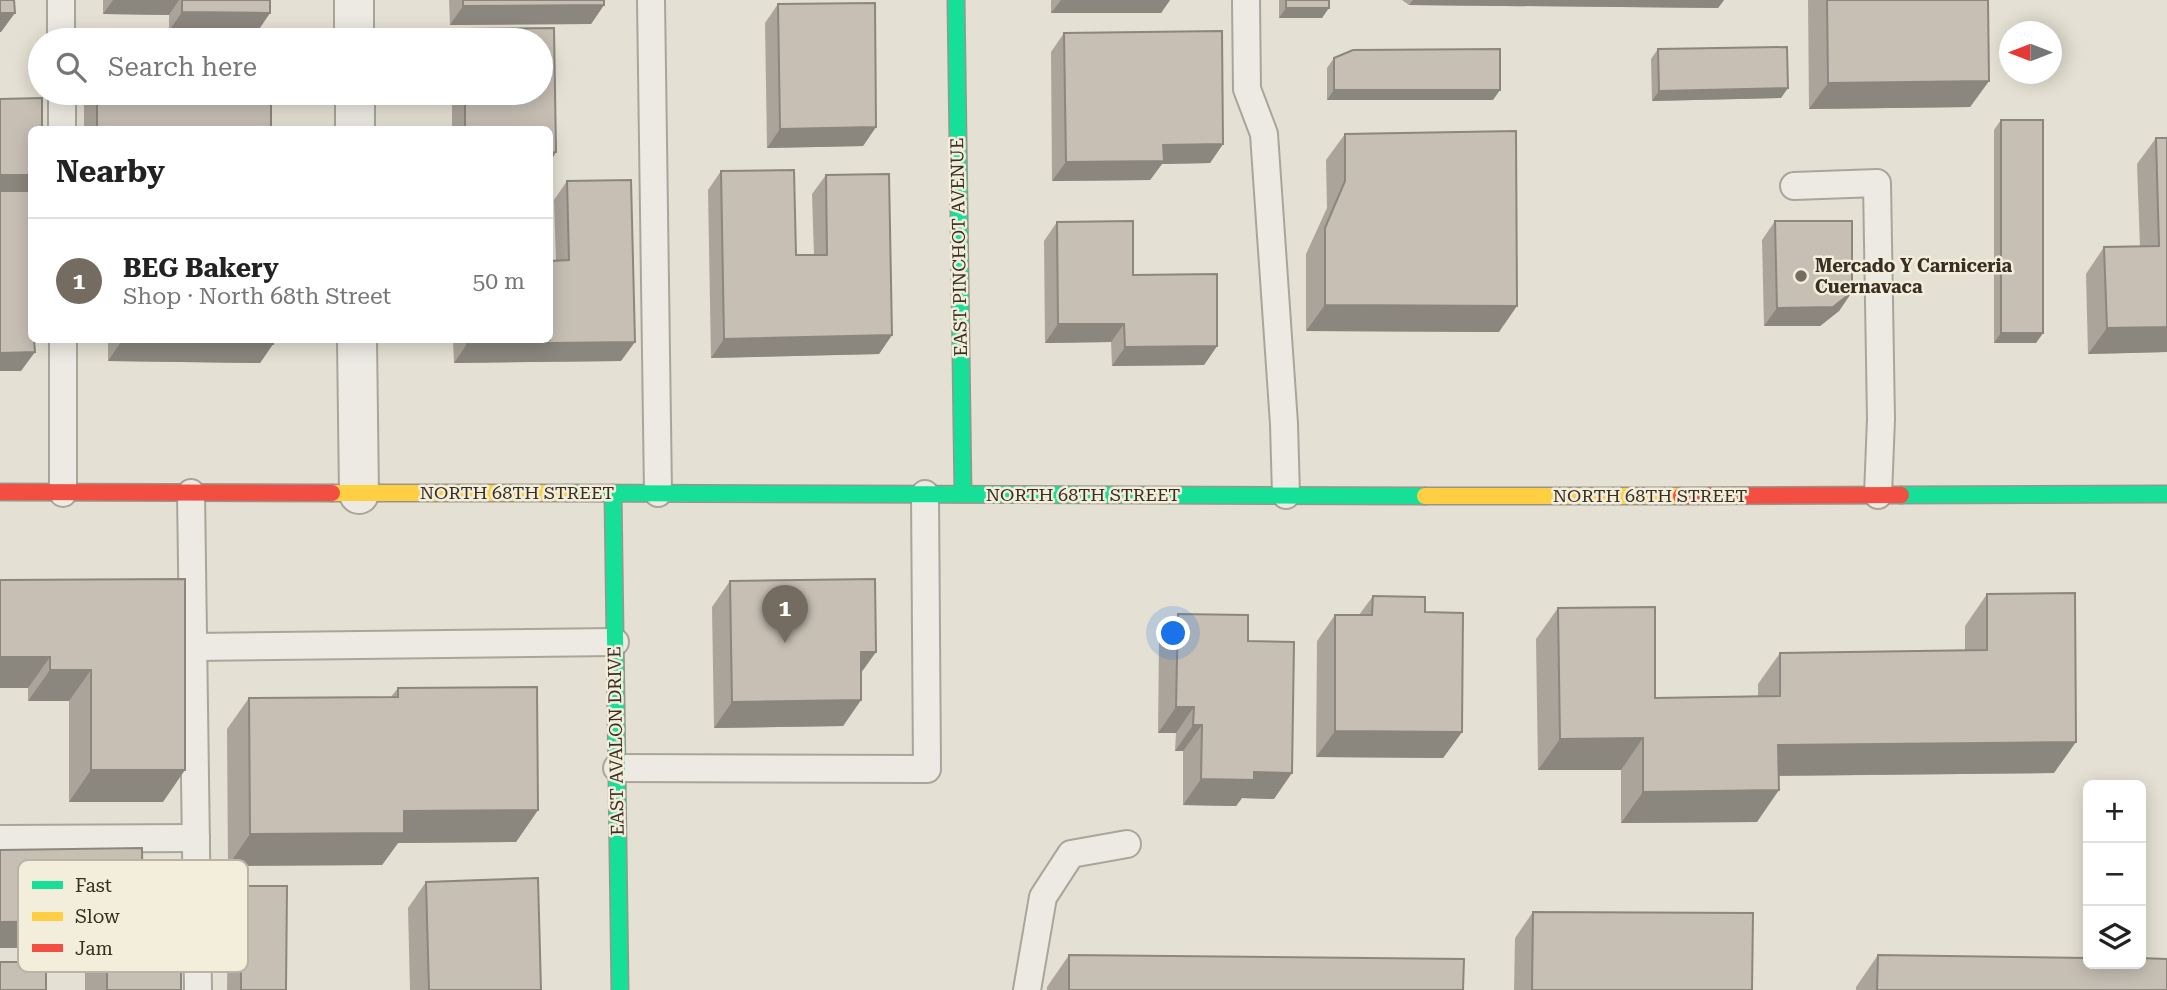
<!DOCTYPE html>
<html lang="en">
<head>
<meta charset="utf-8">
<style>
	body { margin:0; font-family:"Roboto Serif",serif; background:#f6f6f6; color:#222 }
	.controls { position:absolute; right:21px; bottom:21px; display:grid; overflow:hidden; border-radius:10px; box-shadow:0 4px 18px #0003 }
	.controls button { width:63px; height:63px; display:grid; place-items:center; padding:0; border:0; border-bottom:2px solid #e0e0e0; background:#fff; color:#222; font:35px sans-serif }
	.compass { position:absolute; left:1999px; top:21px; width:63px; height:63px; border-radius:50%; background:#fff; box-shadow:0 4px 18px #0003; rotate:270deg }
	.you { position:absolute; left:1174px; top:634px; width:24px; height:24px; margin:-18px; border:5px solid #fff; border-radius:50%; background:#1a73e8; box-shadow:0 0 0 10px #1a73e833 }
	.badge { display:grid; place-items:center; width:46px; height:46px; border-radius:50%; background:#756c61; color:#fff; font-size:23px; font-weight:700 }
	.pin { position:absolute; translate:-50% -58px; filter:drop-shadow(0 2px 4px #0008) }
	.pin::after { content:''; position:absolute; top:37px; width:24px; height:21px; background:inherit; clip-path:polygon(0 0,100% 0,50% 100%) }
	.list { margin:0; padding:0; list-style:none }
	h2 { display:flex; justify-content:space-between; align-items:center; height:91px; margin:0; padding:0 28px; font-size:30px }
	h2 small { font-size:23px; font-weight:400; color:#767676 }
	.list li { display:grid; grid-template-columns:46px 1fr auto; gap:21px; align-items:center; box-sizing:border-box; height:126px; padding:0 28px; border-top:2px solid #e0e0e0 }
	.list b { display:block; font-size:26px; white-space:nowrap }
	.list p { margin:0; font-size:23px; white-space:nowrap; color:#767676 }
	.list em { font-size:23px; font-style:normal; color:#767676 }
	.icon { flex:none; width:38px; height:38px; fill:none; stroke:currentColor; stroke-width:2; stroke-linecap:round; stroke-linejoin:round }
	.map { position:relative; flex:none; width:2167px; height:990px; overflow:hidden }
	.search { position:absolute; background:#fff; box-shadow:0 4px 18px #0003; left:28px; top:28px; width:525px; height:77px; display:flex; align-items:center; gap:18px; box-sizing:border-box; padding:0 24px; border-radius:38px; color:#767676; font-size:26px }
	.panel { position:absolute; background:#fff; box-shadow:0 4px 18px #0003; left:28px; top:126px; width:525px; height:217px; border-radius:10px }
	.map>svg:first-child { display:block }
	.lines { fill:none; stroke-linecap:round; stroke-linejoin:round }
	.lane-casing { stroke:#aaa59b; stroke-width:30 }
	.street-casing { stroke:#aaa59b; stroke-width:42 }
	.fast-casing { stroke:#9a958b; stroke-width:19 }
	.slow-casing { stroke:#9a958b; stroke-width:19 }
	.jam-casing { stroke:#9a958b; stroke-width:19 }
	.lane { stroke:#eceae3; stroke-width:26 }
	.street { stroke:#eceae3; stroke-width:38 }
	.fast { stroke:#16e098; stroke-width:16 }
	.slow { stroke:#ffcf43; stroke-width:16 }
	.jam { stroke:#f24e42; stroke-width:16 }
	.wall { fill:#aba49b }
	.shaded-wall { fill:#8b867e }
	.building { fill:#c7bfb4; stroke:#8b867e; stroke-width:2 }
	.poi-dot { fill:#756c61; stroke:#f3eddb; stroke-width:2.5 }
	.labels { text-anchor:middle; stroke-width:5; stroke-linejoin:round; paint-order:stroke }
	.street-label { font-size:18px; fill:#392e23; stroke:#f3eddb }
	.poi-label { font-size:18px; font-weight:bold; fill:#392e23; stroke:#f3eddb; text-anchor:start }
	.key { fill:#f3eddb; stroke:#bbb4a4; stroke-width:2 }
	.key-label { font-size:19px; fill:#392e23 }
</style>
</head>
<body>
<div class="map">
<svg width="2167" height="990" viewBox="0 0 2167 990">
	<rect width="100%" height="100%" fill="#e4e0d3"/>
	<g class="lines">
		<g class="lane-casing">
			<g id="lane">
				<polyline points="61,0 61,40"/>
				<polyline points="651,0 658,493"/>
				<polyline points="1246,0 1247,89 1264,134 1284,424 1286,495"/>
				<polyline points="62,93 62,130"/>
				<polyline points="1794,186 1877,183 1881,419 1878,495"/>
				<polyline points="63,340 63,493"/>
				<polyline points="191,493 198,990"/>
				<polyline points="194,647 615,642"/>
				<polyline points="617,768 927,769 925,494"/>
				<polyline points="0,839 196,838"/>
				<polyline points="1027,990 1043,897 1071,854 1127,844"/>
			</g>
		</g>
		<g class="street-casing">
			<g id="street">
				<polyline points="354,0 354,40"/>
				<polyline points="355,93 355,130"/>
				<polyline points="357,340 359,494"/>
			</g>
		</g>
		<g class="fast-casing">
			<g id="fast">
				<polyline points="956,0 963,494"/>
				<polyline points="567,493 1425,496"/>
				<polyline points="613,493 620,990"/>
				<polyline points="1901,495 2167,494"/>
			</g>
		</g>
		<g class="slow-casing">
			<g id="slow">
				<polyline points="332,493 567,493"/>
				<polyline points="1425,496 1681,496"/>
			</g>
		</g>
		<g class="jam-casing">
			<g id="jam">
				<polyline points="0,492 332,493"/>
				<polyline points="1681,496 1901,495"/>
			</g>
		</g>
		<use href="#lane" class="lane"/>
		<use href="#street" class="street"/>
		<use href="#fast" class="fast"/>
		<use href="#slow" class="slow"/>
		<use href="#jam" class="jam"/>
	</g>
	<g class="wall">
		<polygon points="103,0 270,0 270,13 257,32 169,31 169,15 103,14"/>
		<polygon points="449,0 604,0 604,5 591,24 450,25"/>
		<polygon points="1051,0 1170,0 1161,13 1051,13"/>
		<polygon points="1279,0 1329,0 1322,18 1279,18"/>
		<polygon points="1402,0 1724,0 1718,8 1409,5"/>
		<polygon points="1808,0 1988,0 1989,81 1970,107 1809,109"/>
		<polygon points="778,4 876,127 863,146 767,148 765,23"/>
		<polygon points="554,28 556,152 550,162 550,130 452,130 452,93 541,93 541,40 457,40 465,29"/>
		<polygon points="1064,33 1223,144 1210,163 1162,164 1150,180 1052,181 1051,52"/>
		<polygon points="1658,49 1781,98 1652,101 1651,59"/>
		<polygon points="1334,58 1493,100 1327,100 1327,68"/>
		<rect x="84" y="93" width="187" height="37"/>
		<polygon points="2001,120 2043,333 2036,343 1994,343 1994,130"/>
		<polygon points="1345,134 1499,332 1306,331 1306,254 1327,208 1326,160"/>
		<polygon points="2167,136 2167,352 2088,354 2086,274 2104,247 2140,247 2137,164 2156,138 2166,138"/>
		<polygon points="721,171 796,255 814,255 812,194 826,175 892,335 879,354 711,358 708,190"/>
		<polygon points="567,181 621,361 454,363 453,340 550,340 556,261 554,200"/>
		<polygon points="1775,221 1852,292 1839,311 1820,326 1764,326 1762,240"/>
		<polygon points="1057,222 1133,275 1217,346 1204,365 1112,366 1111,342 1045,343 1044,241"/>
		<polygon points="108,340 273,340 273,344 260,363 108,361"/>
		<polygon points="185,579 163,802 69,802 69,701 28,701 28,688 0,688 0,580"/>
		<polygon points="730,581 876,652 861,673 861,700 843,726 714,728 712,607"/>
		<polygon points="1987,594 2054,773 1779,776 1757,822 1621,823 1621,770 1538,770 1536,639 1558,608 1655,698 1758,697 1758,684 1780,653 1965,651 1965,626"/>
		<polygon points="1373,596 1462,732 1443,758 1316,757 1317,641 1335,615 1359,615"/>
		<polygon points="1178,614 1248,641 1274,799 1242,798 1236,806 1183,805 1183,751 1175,751 1176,733 1158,733 1159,640"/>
		<polygon points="398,688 538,810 516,842 398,843 382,865 228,866 227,729 249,698 391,697"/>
		<polygon points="0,850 143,921 132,937 181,990 85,990 85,968 100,947 0,948"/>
		<polygon points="426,882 541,990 410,990 408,908"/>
		<polygon points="241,886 286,990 227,990 228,905"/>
		<polygon points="1533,912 1752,990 1514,990 1515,938"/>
		<polygon points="1069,955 1463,990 1047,990 1047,987"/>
		<polygon points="1878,955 2167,990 1856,990 1856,987"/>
	</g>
	<g class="shaded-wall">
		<polygon points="113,0 179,0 169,15 103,14"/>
		<polygon points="1061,0 1170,0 1161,13 1051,13"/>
		<polygon points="1413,0 1724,0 1718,8 1409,5"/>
		<polygon points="604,5 591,24 450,25 463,6"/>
		<polygon points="1286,8 1329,8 1322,18 1279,18"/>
		<polygon points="182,12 270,13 257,32 169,31"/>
		<polygon points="0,13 15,13 1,32 0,32"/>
		<polygon points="1989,81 1970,107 1809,109 1828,83"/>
		<polygon points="1788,88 1781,98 1652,101 1659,91"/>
		<polygon points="1334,90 1500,90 1493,100 1327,100"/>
		<polygon points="876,127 863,146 767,148 780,129"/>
		<polygon points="1223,144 1210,163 1162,164 1150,180 1052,181 1066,162 1163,145"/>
		<polygon points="556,152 550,162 550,153"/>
		<polygon points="0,175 32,175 32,191 0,194"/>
		<polygon points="1852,292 1839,311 1820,326 1764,326 1777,308"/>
		<polygon points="1325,305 1517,306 1499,332 1306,331"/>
		<polygon points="1058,324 1124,324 1111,342 1045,343"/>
		<polygon points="2167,327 2167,352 2088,354 2107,328"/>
		<polygon points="2001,333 2043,333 2036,343 1994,343"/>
		<polygon points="892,335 879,354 711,358 724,339"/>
		<polygon points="121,342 273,344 260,363 108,361"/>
		<polygon points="635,342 621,361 454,363 467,344"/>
		<polygon points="1217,346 1204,365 1112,366 1125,347"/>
		<polygon points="35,352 21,371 0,371 0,353"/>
		<polygon points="861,652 876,652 857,678"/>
		<polygon points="0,657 50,657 28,688 0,688"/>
		<polygon points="50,670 91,670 69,701 28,701"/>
		<polygon points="861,700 843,726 714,728 732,702"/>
		<polygon points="1176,707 1194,707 1176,733 1158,733"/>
		<polygon points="1193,725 1202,725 1183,751 1175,751"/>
		<polygon points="1335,731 1462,732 1443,758 1316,757"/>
		<polygon points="1643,738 1621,770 1538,770 1560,739"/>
		<polygon points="2076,742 2054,773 1756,776 1778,745"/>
		<polygon points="91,770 185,770 163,802 69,802"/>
		<polygon points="1254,772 1292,773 1274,799 1242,798 1236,806 1183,805 1201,779"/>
		<polygon points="1779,790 1757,822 1621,823 1643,792"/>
		<polygon points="538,810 516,842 398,843 382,865 228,866 250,834 404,811"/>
		<polygon points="143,921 125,947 107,937 100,947 0,948 0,922"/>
	</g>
	<g class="building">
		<polygon points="0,0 14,0 15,13 0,13"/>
		<polygon points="182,0 270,0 270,13 182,12"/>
		<polygon points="463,0 604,0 604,5 463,6"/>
		<rect x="1286" y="0" width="43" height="8"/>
		<polygon points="1827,0 1988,0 1989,81 1828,83"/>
		<polygon points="875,3 876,127 780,129 778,4"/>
		<polygon points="554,28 556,152 550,153 550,130 465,130 465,93 541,93 541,40 465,40 465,29"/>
		<polygon points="1222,31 1223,144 1163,145 1164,161 1066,162 1064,33"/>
		<polygon points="1787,47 1788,88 1659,91 1658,49"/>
		<polygon points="1500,49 1500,90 1334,90 1334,58 1353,50"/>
		<rect x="97" y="93" width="174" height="37"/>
		<polygon points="42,98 42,130 32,130 32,175 0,175 0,99"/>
		<rect x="2001" y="120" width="42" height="213"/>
		<polygon points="1516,131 1517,306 1325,305 1325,228 1345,181 1345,134"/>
		<polygon points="2156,138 2167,138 2167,327 2107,328 2104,247 2159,246"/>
		<polygon points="794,170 796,255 827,255 826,175 889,174 892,335 724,339 721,171"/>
		<polygon points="631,180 635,342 467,344 467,340 550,340 550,261 569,260 567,181"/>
		<polygon points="0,191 31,191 32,340 34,340 35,352 0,353"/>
		<polygon points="1133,221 1133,275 1217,274 1217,346 1125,347 1124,324 1058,324 1057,222"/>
		<polygon points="1775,221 1852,221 1852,292 1833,307 1777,308"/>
		<polygon points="121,340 273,340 273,344 121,342"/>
		<polygon points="185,579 185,770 91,770 91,670 50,670 50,657 0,657 0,580"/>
		<polygon points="875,579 876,652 861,652 861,700 732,702 730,581"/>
		<polygon points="2075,593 2076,742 1778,745 1779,790 1643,792 1643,738 1560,739 1558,608 1655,607 1655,698 1780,696 1780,653 1987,650 1987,594"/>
		<polygon points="1373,596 1425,597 1425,612 1463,613 1462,732 1335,731 1335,615 1372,615"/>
		<polygon points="1178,614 1248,615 1248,641 1294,642 1292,773 1254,772 1254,780 1201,779 1202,725 1193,725 1194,707 1176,707"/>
		<polygon points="537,687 538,810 404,811 404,833 250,834 249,698 398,697 398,688"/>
		<polygon points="142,848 143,921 0,922 0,850"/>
		<polygon points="538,878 541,990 429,990 426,882"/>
		<polygon points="241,886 287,886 286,990 241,990"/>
		<polygon points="1533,912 1753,913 1752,990 1532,990"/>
		<rect x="107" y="937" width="74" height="53"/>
		<polygon points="1069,955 1464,959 1463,990 1069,990"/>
		<polygon points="1878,955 2088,958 2088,964 2141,964 2141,958 2167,959 2167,990 1877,990"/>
		<rect x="0" y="962" width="46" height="28"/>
	</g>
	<circle class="poi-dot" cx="1801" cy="276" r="7"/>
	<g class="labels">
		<g class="street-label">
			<text transform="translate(959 247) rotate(-91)" y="6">EAST PINCHOT AVENUE</text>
			<text x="517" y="499">NORTH 68TH STREET</text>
			<text x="1083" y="501">NORTH 68TH STREET</text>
			<text x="1650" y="502">NORTH 68TH STREET</text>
			<text transform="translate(616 741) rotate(-91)" y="6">EAST AVALON DRIVE</text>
		</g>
		<g class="poi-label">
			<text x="1815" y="272">Mercado Y Carniceria<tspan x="1815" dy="21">Cuernavaca</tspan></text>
		</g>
	</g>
	<rect x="18" y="860" width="230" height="112" rx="10" class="key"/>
	<rect x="32" y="881" width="31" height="8" fill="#16e098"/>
	<rect x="32" y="912" width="31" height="9" fill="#ffcf43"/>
	<rect x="32" y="944" width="31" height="8" fill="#f24e42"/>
	<g class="key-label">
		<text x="75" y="892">Fast</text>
		<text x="75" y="923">Slow</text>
		<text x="75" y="955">Jam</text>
	</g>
</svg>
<div class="controls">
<button>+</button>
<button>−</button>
<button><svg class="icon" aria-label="layers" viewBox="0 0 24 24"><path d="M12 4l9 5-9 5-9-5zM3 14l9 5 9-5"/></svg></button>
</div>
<svg class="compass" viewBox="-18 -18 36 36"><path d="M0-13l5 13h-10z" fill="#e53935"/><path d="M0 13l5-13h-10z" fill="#767676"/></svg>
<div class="you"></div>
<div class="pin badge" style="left:785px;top:643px">1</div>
<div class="search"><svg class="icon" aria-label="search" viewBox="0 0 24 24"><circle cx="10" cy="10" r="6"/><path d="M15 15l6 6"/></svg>Search here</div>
<section class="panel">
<h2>Nearby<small></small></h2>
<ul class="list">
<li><span class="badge">1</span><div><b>BEG Bakery</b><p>Shop · North 68th Street</p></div><em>50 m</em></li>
</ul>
</section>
</div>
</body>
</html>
